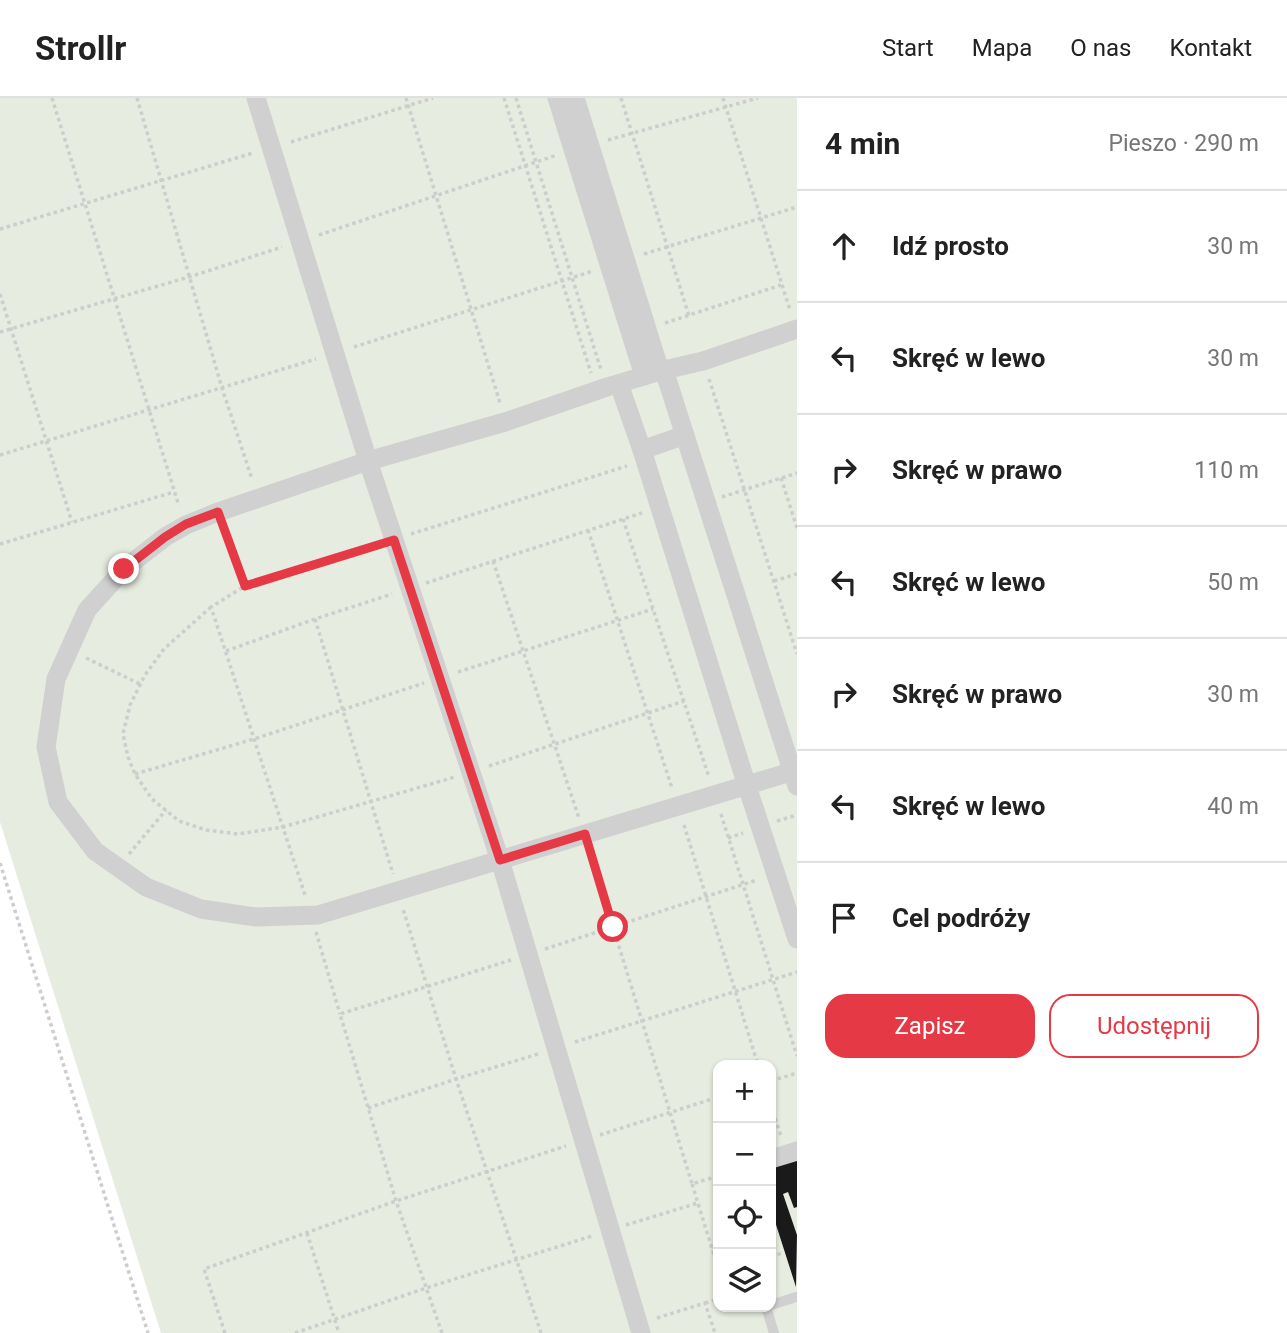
<!DOCTYPE html>
<html lang="pl">
<head>
<meta charset="utf-8">
<style>
	body { margin:0; font-family:Roboto,sans-serif; background:#f2f2f2; color:#222 }
	.controls { position:absolute; right:21px; bottom:21px; display:grid; overflow:hidden; border-radius:14px; box-shadow:0 2px 5px #0004 }
	.controls button { width:63px; height:63px; display:grid; place-items:center; padding:0; border:0; border-bottom:2px solid #e0e0e0; background:#fff; color:#222; font:35px sans-serif }
	.stop { position:absolute; width:21px; height:21px; margin:-16px; border:5px solid #e63946; border-radius:50%; background:#fff }
	.stop.end { background:#e63946; border-color:#fff; box-shadow:0 2px 7px #0008 }
	.list { margin:0; padding:0; list-style:none }
	h2 { display:flex; justify-content:space-between; align-items:center; height:91px; margin:0; padding:0 28px; font-size:30px }
	h2 small { font-size:23px; font-weight:400; color:#767676 }
	.list li { display:grid; grid-template-columns:46px 1fr auto; gap:21px; align-items:center; box-sizing:border-box; height:112px; padding:0 28px; border-top:2px solid #e0e0e0 }
	.list b { display:block; font-size:26px; white-space:nowrap }
	.list em { font-size:23px; font-style:normal; color:#767676 }
	.actions { display:flex; gap:14px; padding:21px 28px }
	.actions a { flex:1; padding:16px 0; border:2px solid #e63946; border-radius:21px; text-align:center; font-size:24px; color:#e63946 }
	.actions .main { background:#e63946; color:#fff }
	.icon { flex:none; width:38px; height:38px; fill:none; stroke:currentColor; stroke-width:2; stroke-linecap:round; stroke-linejoin:round }
	.map { position:relative; flex:none; width:797px; height:1235px; overflow:hidden }
	header { display:flex; align-items:center; gap:42px; box-sizing:border-box; height:98px; padding:0 35px; background:#fff; border-bottom:2px solid #e0e0e0 }
	header strong { font-size:33px }
	nav { display:flex; gap:38px; margin-inline-start:auto; font-size:24px }
	main { display:flex }
	aside { flex:1; background:#fff }
	.map>svg:first-child { display:block }
	.green { fill:#e6ecdf; fill-rule:evenodd }
	.building { fill:#1a1a1a }
	.lines { fill:none; stroke-linecap:round; stroke-linejoin:round }
	.path { stroke:#cdcdcd; stroke-width:3.5; stroke-dasharray:3.5 3.5; stroke-linecap:butt }
	.lane { stroke:#d0d0d0; stroke-width:10 }
	.street { stroke:#d0d0d0; stroke-width:19 }
	.route { stroke:#e63946; stroke-width:9 }
</style>
</head>
<body>
<header>
<strong>Strollr</strong>
<nav><a>Start</a><a>Mapa</a><a>O nas</a><a>Kontakt</a></nav>
</header>
<main>
<div class="map">
<svg width="797" height="1235" viewBox="0 0 797 1235">
	<rect width="100%" height="100%" fill="#fff"/>
	<path class="green" d="M0,0H797V1235H161L0,724ZM718,967H771V1209H718Z"/>
	<polygon class="building" points="797,1062 797,1109 794,1110 788,1094 783,1096 797,1137 796,1189 771,1111 771,1099 775,1098 771,1085 771,1070"/>
	<g class="lines">
		<g class="path">
			<polyline points="52,0 179,408"/>
			<polyline points="137,0 222,290 252,381"/>
			<polyline points="406,0 500,305"/>
			<polyline points="504,0 591,275"/>
			<polyline points="516,0 601,272"/>
			<polyline points="621,0 689,218"/>
			<polyline points="723,0 790,212"/>
			<polyline points="608,42 758,0"/>
			<polyline points="291,44 433,0"/>
			<polyline points="0,131 253,55"/>
			<polyline points="319,137 557,57"/>
			<polyline points="644,156 797,109"/>
			<polyline points="0,196 72,424"/>
			<polyline points="665,225 781,187"/>
			<polyline points="0,234 189,179 282,149"/>
			<polyline points="354,249 593,173"/>
			<polyline points="709,281 797,556"/>
			<polyline points="0,357 316,261"/>
			<polyline points="781,380 797,430"/>
			<polyline points="722,399 797,375"/>
			<polyline points="623,421 709,679"/>
			<polyline points="224,432 245,488 211,509 306,800"/>
			<polyline points="588,432 672,690"/>
			<polyline points="411,436 627,368"/>
			<polyline points="0,446 174,394"/>
			<polyline points="493,463 579,720"/>
			<polyline points="774,483 797,476"/>
			<polyline points="426,485 642,415"/>
			<polyline points="245,488 377,447"/>
			<polyline points="211,509 164,551 145,577 130,607 123,636 128,659 135,676 152,701 179,723 206,732 238,736 283,729 455,679"/>
			<polyline points="315,521 393,776"/>
			<polyline points="226,553 315,521 392,496"/>
			<polyline points="86,560 140,586"/>
			<polyline points="458,574 653,511"/>
			<polyline points="489,668 684,603"/>
			<polyline points="135,676 254,641 424,585"/>
			<polyline points="721,716 797,958"/>
			<polyline points="777,723 797,717"/>
			<polyline points="684,727 758,967"/>
			<polyline points="728,740 743,735"/>
			<polyline points="590,754 692,1086 718,1078"/>
			<polyline points="129,756 166,712"/>
			<polyline points="0,765 148,1235"/>
			<polyline points="316,834 340,916"/>
			<polyline points="545,851 757,782"/>
			<polyline points="575,944 797,874"/>
			<polyline points="538,956 456,981 541,1235"/>
			<polyline points="771,983 797,975"/>
			<polyline points="771,1007 781,1038"/>
			<polyline points="368,1010 456,981 403,811"/>
			<polyline points="600,1037 718,999"/>
			<polyline points="692,1086 718,1170"/>
			<polyline points="626,1127 698,1105"/>
			<polyline points="307,1135 339,1235"/>
			<polyline points="771,1159 782,1155"/>
			<polyline points="705,1205 718,1201"/>
			<polyline points="657,1220 705,1205 715,1235"/>
			<polyline points="225,1235 204,1171 396,1103 566,1048"/>
			<polyline points="295,1235 426,1190 592,1138"/>
			<polyline points="442,1235 396,1103 340,916 511,862"/>
		</g>
		<g class="lane">
			<polyline points="771,1207 796,1199"/>
			<polyline points="766,1209 774,1235"/>
		</g>
		<g class="street">
			<polyline points="256,0 368,363 500,762 641,1235"/>
			<polyline points="557,0 644,278"/>
			<polyline points="575,0 660,273"/>
			<polyline points="797,231 703,263 664,272 607,289 505,324 368,363 218,414 186,427 165,439 124,471 87,512 56,581 46,649 58,704 95,753 146,789 201,811 256,819 318,817 797,672"/>
			<polyline points="664,272 797,688"/>
			<polyline points="619,286 642,352 747,688 797,841"/>
			<polyline points="642,352 685,337"/>
			<polyline points="771,1061 797,1053"/>
		</g>
	</g>
	<g class="lines">
		<polyline class="route" points="124,471 165,439 186,426 218,414 245,488 394,442 500,762 585,736 613,829"/>
	</g>
</svg>
<div class="controls">
<button>+</button>
<button>−</button>
<button><svg class="icon" aria-label="locate" viewBox="0 0 24 24"><circle cx="12" cy="12" r="6"/><path d="M12 2v4M12 18v4M2 12h4M18 12h4"/></svg></button>
<button><svg class="icon" aria-label="layers" viewBox="0 0 24 24"><path d="M12 4l9 5-9 5-9-5zM3 14l9 5 9-5"/></svg></button>
</div>
<div class="stop" style="left:613px;top:829px"></div>
<div class="stop end" style="left:124px;top:471px"></div>
</div>
<aside>
<h2>4 min<small>Pieszo · 290 m</small></h2>
<ul class="list">
<li><svg class="icon" aria-label="ahead" viewBox="0 0 24 24"><path d="M12 20V5M6 11l6-6 6 6"/></svg><div><b>Idź prosto</b></div><em>30 m</em></li>
<li><svg class="icon" aria-label="left" viewBox="0 0 24 24"><path d="M17 20v-9H6M10 6l-5 5 5 5"/></svg><div><b>Skręć w lewo</b></div><em>30 m</em></li>
<li><svg class="icon" aria-label="right" viewBox="0 0 24 24"><path d="M7 20v-9h11M14 6l5 5-5 5"/></svg><div><b>Skręć w prawo</b></div><em>110 m</em></li>
<li><svg class="icon" aria-label="left" viewBox="0 0 24 24"><path d="M17 20v-9H6M10 6l-5 5 5 5"/></svg><div><b>Skręć w lewo</b></div><em>50 m</em></li>
<li><svg class="icon" aria-label="right" viewBox="0 0 24 24"><path d="M7 20v-9h11M14 6l5 5-5 5"/></svg><div><b>Skręć w prawo</b></div><em>30 m</em></li>
<li><svg class="icon" aria-label="left" viewBox="0 0 24 24"><path d="M17 20v-9H6M10 6l-5 5 5 5"/></svg><div><b>Skręć w lewo</b></div><em>40 m</em></li>
<li><svg class="icon" aria-label="arrive" viewBox="0 0 24 24"><path d="M6 21V4h12l-3 4 3 4H6"/></svg><div><b>Cel podróży</b></div></li>
</ul>
<div class="actions"><a class="main">Zapisz</a><a>Udostępnij</a></div>
</aside>
</main>
</body>
</html>
